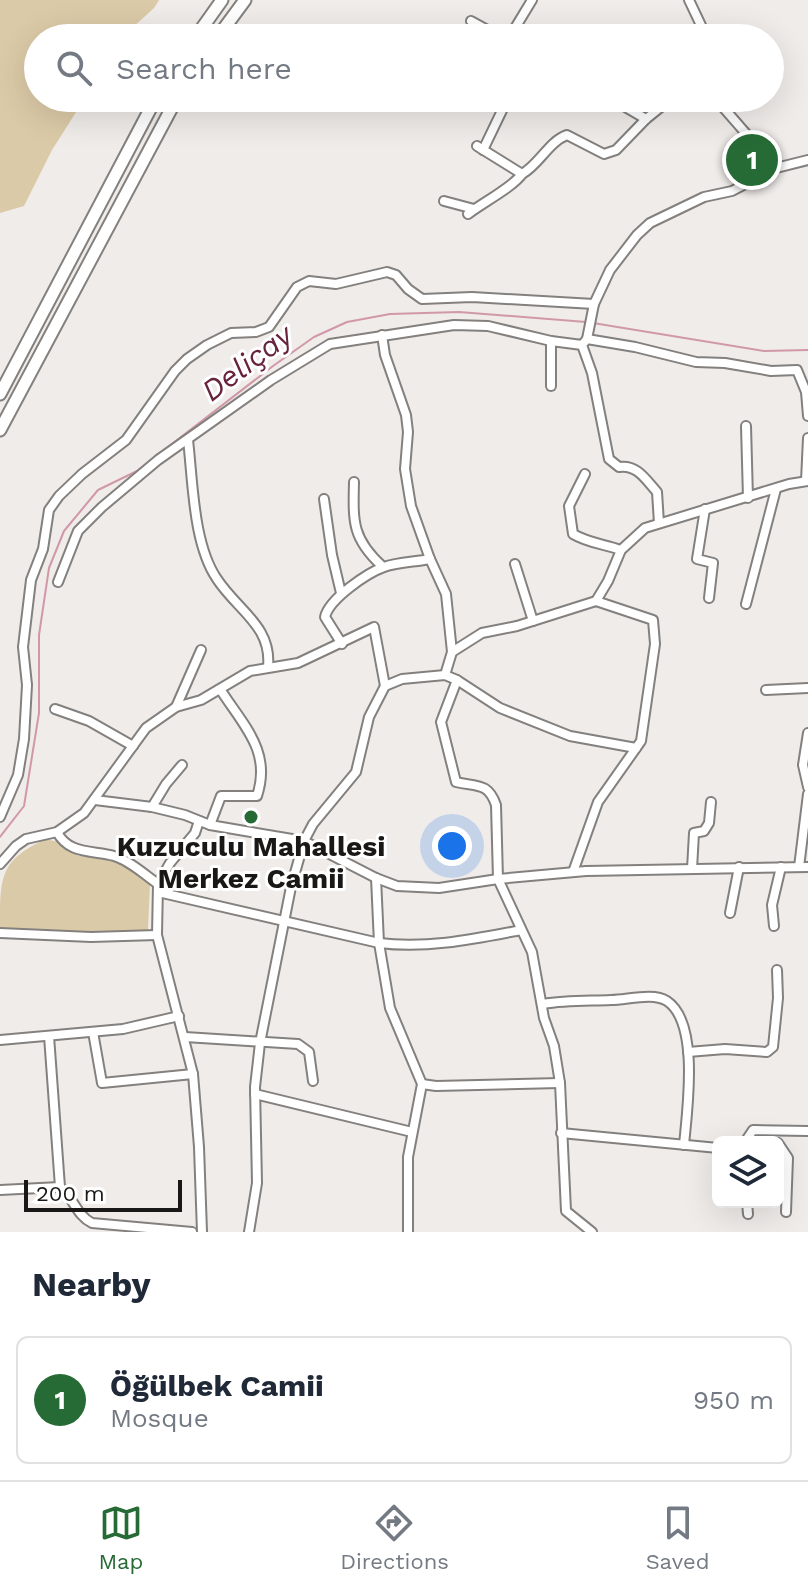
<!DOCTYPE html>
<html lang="en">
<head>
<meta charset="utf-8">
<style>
	body { margin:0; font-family:"Work Sans",sans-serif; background:#f6f6f7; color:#1f2937 }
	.controls { position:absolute; right:24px; bottom:24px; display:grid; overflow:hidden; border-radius:12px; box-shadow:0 8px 32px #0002 }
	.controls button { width:72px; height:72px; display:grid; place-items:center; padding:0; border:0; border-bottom:2px solid #e0e1e3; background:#fff; color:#1f2937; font:40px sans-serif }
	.scale { position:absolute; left:24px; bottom:20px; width:158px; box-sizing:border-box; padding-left:8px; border:4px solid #191817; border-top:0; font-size:22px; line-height:28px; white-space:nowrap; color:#191817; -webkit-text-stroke:6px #fff; paint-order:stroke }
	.you { position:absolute; left:452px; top:846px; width:28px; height:28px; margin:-20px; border:6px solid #fff; border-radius:50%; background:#1a73e8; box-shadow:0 0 0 12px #1a73e833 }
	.badge { display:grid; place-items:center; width:52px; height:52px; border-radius:50%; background:#266a35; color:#fff; font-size:26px; font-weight:700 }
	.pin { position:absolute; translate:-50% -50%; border:4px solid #fff; box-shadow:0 2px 8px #0006 }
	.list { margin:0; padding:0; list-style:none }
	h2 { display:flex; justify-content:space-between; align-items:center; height:104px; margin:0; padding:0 32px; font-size:34px }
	h2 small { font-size:26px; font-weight:400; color:#747a83 }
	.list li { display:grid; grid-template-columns:52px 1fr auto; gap:24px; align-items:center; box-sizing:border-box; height:128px; margin:0 16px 16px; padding:0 16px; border:2px solid #e0e1e3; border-radius:12px }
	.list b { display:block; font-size:30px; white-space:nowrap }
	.list p { margin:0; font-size:26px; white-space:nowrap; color:#747a83 }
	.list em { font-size:26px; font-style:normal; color:#747a83 }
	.icon { flex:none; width:44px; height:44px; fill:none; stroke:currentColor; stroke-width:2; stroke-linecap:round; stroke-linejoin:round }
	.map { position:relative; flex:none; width:808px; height:1232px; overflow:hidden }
	.search { position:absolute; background:#fff; box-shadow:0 8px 32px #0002; left:24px; right:24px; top:24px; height:88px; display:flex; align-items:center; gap:20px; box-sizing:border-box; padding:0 28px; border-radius:44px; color:#747a83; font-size:30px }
	.sheet { height:248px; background:#fff }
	nav { display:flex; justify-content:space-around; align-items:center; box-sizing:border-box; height:112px; border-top:2px solid #e0e1e3; background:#fff; font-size:22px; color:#747a83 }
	nav a { display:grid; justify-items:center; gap:4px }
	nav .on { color:#266a35 }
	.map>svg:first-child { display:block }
	.green { fill:#dbcaa7 }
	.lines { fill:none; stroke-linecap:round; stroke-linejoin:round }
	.stream { stroke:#d198a8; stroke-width:2 }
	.minor-casing { stroke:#83807e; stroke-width:12 }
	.highway-casing { stroke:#83807e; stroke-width:15 }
	.minor { stroke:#fff; stroke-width:8 }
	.highway { stroke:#fff; stroke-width:11 }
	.poi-dot { fill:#266a35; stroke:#fff; stroke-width:3 }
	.labels { text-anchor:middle; stroke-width:6; stroke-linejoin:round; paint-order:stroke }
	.poi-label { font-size:28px; font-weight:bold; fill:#191817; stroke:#fff }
	.water-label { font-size:30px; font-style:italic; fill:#67223c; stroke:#fff }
</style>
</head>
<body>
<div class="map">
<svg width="808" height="1232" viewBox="0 0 808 1232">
	<rect width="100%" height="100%" fill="#f0ecea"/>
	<g class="green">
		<polygon points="0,0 159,0 154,8 121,38 38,38 38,98 85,98 52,150 24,206 0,213"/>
		<path d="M46,839L62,843L78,856L114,859L145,876L150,884L148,930L85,932L0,928C0,876 0,860 46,839Z"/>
	</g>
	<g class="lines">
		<g class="stream">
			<polyline points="593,323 764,351 808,350"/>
			<polyline points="0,837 24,806 39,713 39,635 49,568 64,531 98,490 137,471 273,366 314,337 347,322 390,314 459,312 586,322"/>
		</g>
		<g class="minor-casing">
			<g id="minor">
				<polyline points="689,0 707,38"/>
				<polyline points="471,21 502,38"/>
				<polyline points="509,38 532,0"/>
				<polyline points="610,98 646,119"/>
				<polyline points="715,98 776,168"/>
				<polyline points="483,150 508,98"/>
				<path d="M522,174C540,164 548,142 567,135L604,154L616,150L646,119L672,98"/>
				<polyline points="444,201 474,209"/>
				<path d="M468,214C482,203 513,187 522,174L477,146"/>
				<polyline points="382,335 385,355 406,415 408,432 405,469 411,506 430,559 446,594 452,652"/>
				<polyline points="587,339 635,347 696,362 725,363 771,371 797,370 806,392 808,416"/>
				<polyline points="551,341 551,386"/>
				<polyline points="746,426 748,498"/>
				<path d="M188,440C193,482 193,544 217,579C238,611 272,626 268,667"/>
				<path d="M585,474L569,506L573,534C588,543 604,544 621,550"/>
				<polyline points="806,481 808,438"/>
				<path d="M354,482C353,522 352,539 383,567"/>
				<polyline points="324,499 332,555 341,593"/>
				<polyline points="705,509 697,559 713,563 709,598"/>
				<path d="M659,523L657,492C646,480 637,464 619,467L609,459L592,373L582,345L587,339L594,304L610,270L637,235L650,223L704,197L732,191L776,168L808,160"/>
				<polyline points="515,564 533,621"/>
				<polyline points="58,582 78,531 102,507 158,460 271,380 330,344 454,325 488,326 551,341 582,345"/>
				<polyline points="746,604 776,489"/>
				<path d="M342,644L325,617C329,599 367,573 384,567C398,562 415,562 430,559"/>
				<polyline points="445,675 452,652 482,633 517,626 596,601 608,581 621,550 645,528 789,484 808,481"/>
				<path d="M457,680L441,722L456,782C477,787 488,782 496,805L498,879L532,952L544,1018L554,1046L560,1083L566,1211L592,1232"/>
				<polyline points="766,690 808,688"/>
				<polyline points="176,707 201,650"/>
				<polyline points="55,709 89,721 133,746"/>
				<polyline points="808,733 803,765 808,787"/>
				<polyline points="95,800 152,807 185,815 210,825 304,841 376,878 397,886 439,888 498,879 586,871 808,867"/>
				<polyline points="152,807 166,784 182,765"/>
				<polyline points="0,817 18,775 24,739 27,685 23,647 31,580 43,549 49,510 59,496 82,474 126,440 175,371 187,359 207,345 231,333 256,332 269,327 297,287 309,281 336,284 387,272 396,275 408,289 422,299 472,297 594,304"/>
				<polyline points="199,821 195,833 170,863 158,884 157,935 193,1074 199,1147 202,1232"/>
				<path d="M210,825L221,796H257C272,751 243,725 220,689"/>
				<path d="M57,832C69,855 93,850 114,856C130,861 144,874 158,884"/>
				<polyline points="0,864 16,846 26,839 57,832 84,813 146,728 176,707 201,700 250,671 298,663 374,627 385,686"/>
				<polyline points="799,867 808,794"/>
				<polyline points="692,869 694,833 704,831 709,823 711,802"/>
				<polyline points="573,872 598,802 641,741 655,644 653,620 596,601"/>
				<polyline points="376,878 379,943 390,1008 422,1084 408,1157 408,1232"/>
				<path d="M158,892L379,943C427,949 474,939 521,930"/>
				<polyline points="730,913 739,867"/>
				<polyline points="774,926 772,905 781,867"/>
				<polyline points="0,933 91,937 157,935"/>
				<path d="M543,1004C566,1000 588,1001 611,1000C627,1000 653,992 667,1001C700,1023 687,1111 684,1145"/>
				<polyline points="93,1032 102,1083 193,1074"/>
				<polyline points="49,1036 60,1187"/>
				<polyline points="185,1037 298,1044 309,1052 313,1081"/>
				<polyline points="0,1040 123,1029 179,1016"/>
				<polyline points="688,1052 725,1049 767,1052 773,1047 778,998 777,970"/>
				<polyline points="422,1084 436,1086 560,1083"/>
				<polyline points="255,1094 412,1132"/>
				<polyline points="561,1133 718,1148"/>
				<polyline points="745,1142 753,1130 808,1131"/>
				<polyline points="778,1143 788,1158 786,1212"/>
				<path d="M0,1190L60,1187C74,1198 76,1215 92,1223L192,1232"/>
				<polyline points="747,1202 748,1214"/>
				<polyline points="249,1232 257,1183 255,1087 260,1043 291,887 304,841 313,824 356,772 369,717 385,686 402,679 445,675 457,680 500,708 570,736 636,748"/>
			</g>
		</g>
		<g class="highway-casing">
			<g id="highway">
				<polyline points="195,38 222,0"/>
				<polyline points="217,38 245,0"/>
				<polyline points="0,394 156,98"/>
				<polyline points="0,430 177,98"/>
			</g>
		</g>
		<use href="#minor" class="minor"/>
		<use href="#highway" class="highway"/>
	</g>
	<circle class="poi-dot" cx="251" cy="817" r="8"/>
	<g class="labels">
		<g class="poi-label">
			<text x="251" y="856">Kuzuculu Mahallesi<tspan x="251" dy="32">Merkez Camii</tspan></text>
		</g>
		<g class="water-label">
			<text transform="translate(247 363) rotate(-37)" y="10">Deliçay</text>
		</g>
	</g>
</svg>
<div class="controls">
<button><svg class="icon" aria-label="layers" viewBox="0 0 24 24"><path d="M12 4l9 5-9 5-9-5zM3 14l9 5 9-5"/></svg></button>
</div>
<div class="scale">200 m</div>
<div class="you"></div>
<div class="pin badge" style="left:752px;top:160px">1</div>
<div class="search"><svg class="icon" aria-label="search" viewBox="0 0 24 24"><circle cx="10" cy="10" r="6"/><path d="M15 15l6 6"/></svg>Search here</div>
</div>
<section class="sheet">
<h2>Nearby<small></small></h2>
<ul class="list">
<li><span class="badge">1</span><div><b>Öğülbek Camii</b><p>Mosque</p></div><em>950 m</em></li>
</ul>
</section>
<nav>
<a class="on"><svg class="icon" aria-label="map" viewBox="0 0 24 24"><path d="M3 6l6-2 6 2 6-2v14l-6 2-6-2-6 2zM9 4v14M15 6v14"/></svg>Map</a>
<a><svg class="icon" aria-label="directions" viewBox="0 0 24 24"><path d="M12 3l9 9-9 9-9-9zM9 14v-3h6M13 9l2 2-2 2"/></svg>Directions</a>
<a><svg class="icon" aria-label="saved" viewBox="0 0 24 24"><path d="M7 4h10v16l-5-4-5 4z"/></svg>Saved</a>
</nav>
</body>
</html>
